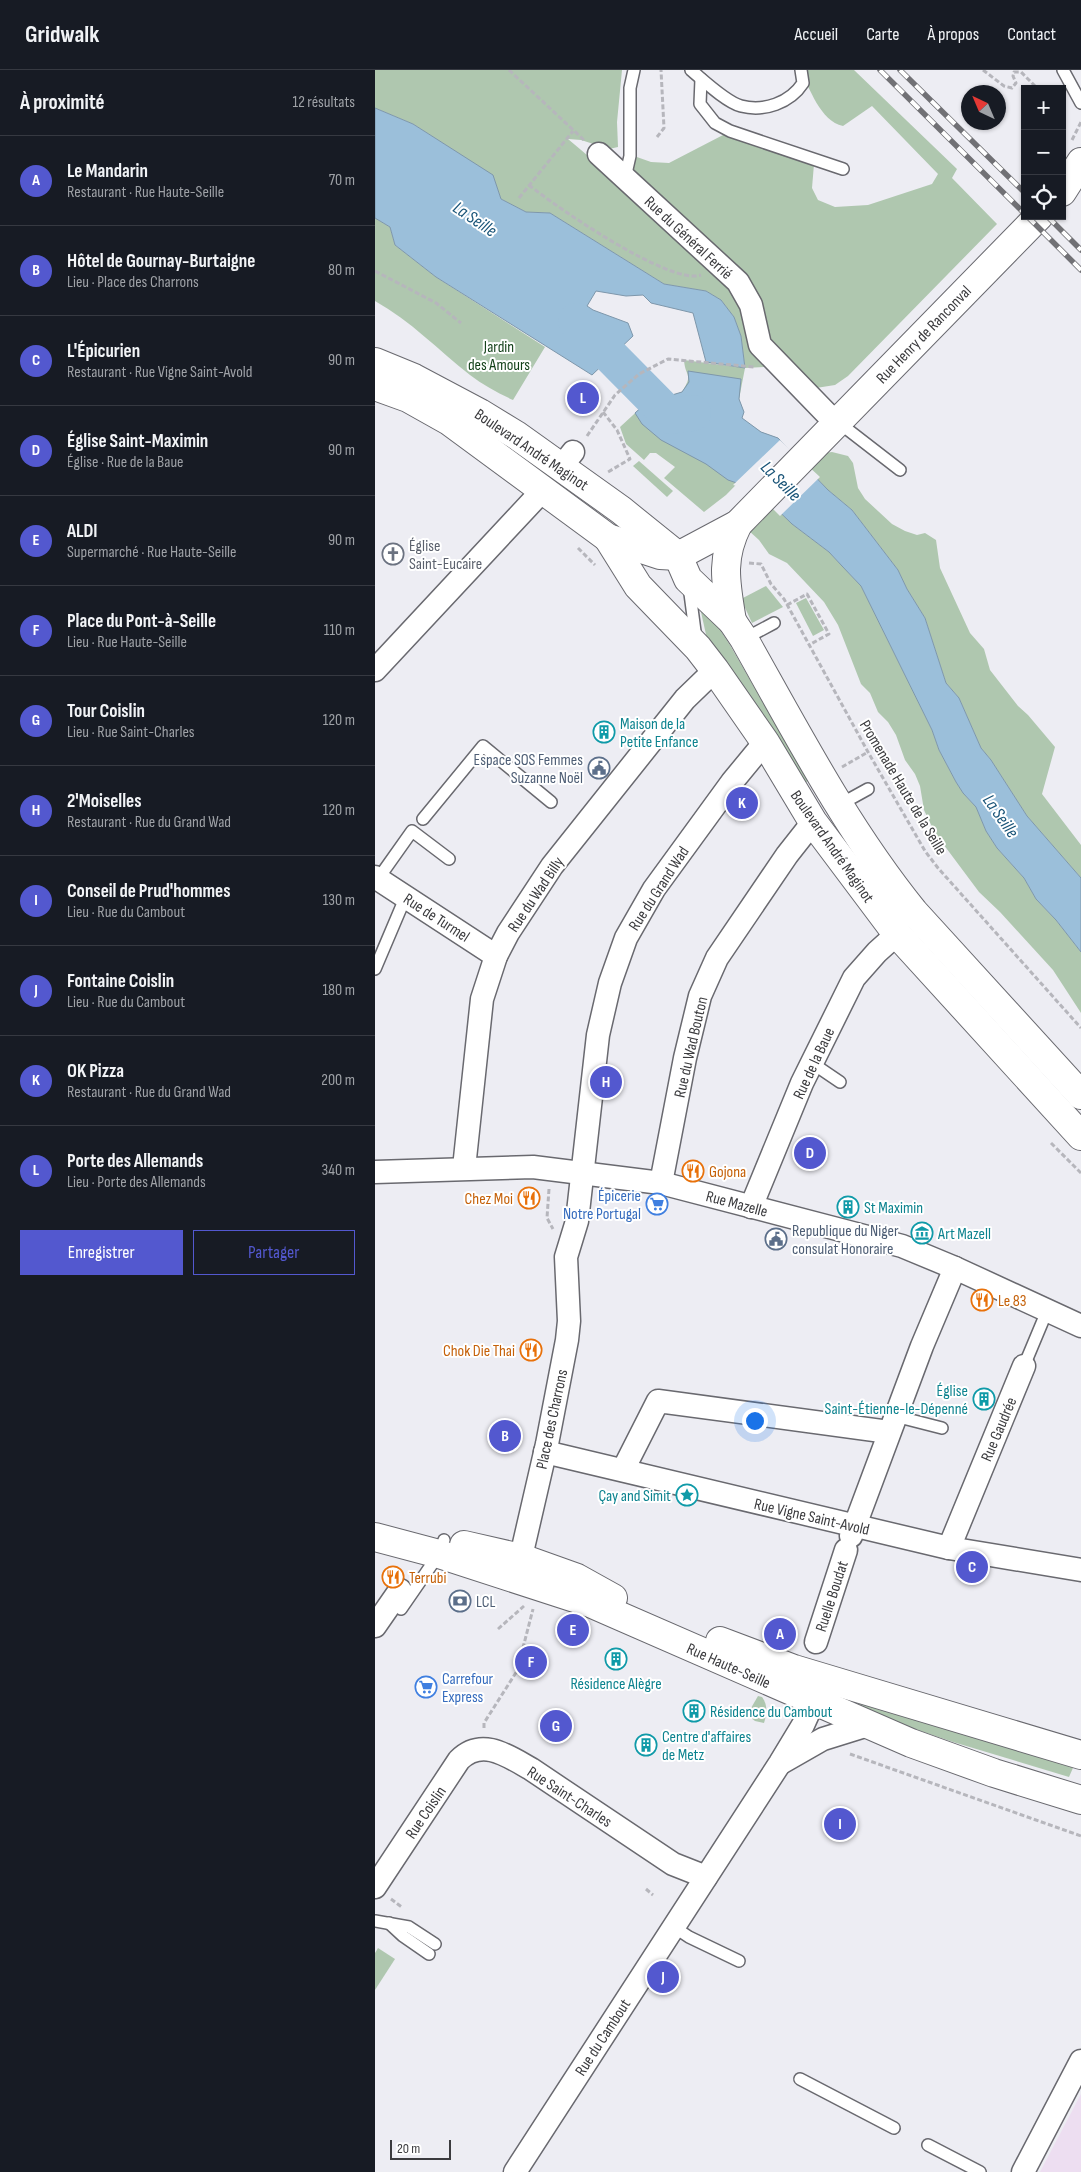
<!DOCTYPE html>
<html lang="fr">
<head>
<meta charset="utf-8">
<style>
	body { margin:0; font-family:"Sofia Sans Condensed",sans-serif; background:#242831; color:#f1f3f6 }
	.controls { position:absolute; right:15px; top:15px; display:grid; overflow:hidden; border-radius:0px; box-shadow:0 1px 4px #0004 }
	.controls button { width:45px; height:45px; display:grid; place-items:center; padding:0; border:0; border-bottom:1px solid #363941; background:#171b24; color:#f1f3f6; font:25px sans-serif }
	.compass { position:absolute; left:586px; top:15px; width:45px; height:45px; border-radius:50%; background:#171b24; box-shadow:0 1px 4px #0004; rotate:316deg }
	.scale { position:absolute; left:15px; bottom:12px; width:61px; box-sizing:border-box; padding-left:5px; border:2px solid #3b3b3e; border-top:0; font-size:14px; line-height:18px; white-space:nowrap; color:#3b3b3e; -webkit-text-stroke:4px #fff; paint-order:stroke }
	.you { position:absolute; left:379px; top:1350px; width:18px; height:18px; margin:-12px; border:4px solid #fff; border-radius:50%; background:#1a73e8; box-shadow:0 0 0 8px #1a73e833 }
	.badge { display:grid; place-items:center; width:32px; height:32px; border-radius:50%; background:#5358cf; color:#fff; font-size:16px; font-weight:700 }
	.pin { position:absolute; translate:-50% -50%; border:2px solid #fff; box-shadow:0 1px 5px #0006 }
	.list { margin:0; padding:0; list-style:none }
	h2 { display:flex; justify-content:space-between; align-items:center; height:65px; margin:0; padding:0 20px; font-size:21px }
	h2 small { font-size:16px; font-weight:400; color:#9ea1a6 }
	.list li { display:grid; grid-template-columns:32px 1fr auto; gap:15px; align-items:center; box-sizing:border-box; height:90px; padding:0 20px; border-top:1px solid #363941 }
	.list b { display:block; font-size:19px; white-space:nowrap }
	.list p { margin:0; font-size:16px; white-space:nowrap; color:#9ea1a6 }
	.list em { font-size:16px; font-style:normal; color:#9ea1a6 }
	.actions { display:flex; gap:10px; padding:15px 20px }
	.actions a { flex:1; padding:11px 0; border:1px solid #5358cf; border-radius:0px; text-align:center; font-size:18px; color:#5358cf }
	.actions .main { background:#5358cf; color:#fff }
	.icon { flex:none; width:28px; height:28px; fill:none; stroke:currentColor; stroke-width:2; stroke-linecap:round; stroke-linejoin:round }
	.map { position:relative; flex:none; width:706px; height:2102px; overflow:hidden }
	header { display:flex; align-items:center; gap:30px; box-sizing:border-box; height:70px; padding:0 25px; background:#171b24; border-bottom:1px solid #363941 }
	header strong { font-size:24px }
	nav { display:flex; gap:28px; margin-inline-start:auto; font-size:18px }
	main { display:flex }
	aside { flex:1; background:#171b24 }
	.map>svg:first-child { display:block }
	.education { fill:#eddef1 }
	.green { fill:#afc7af }
	.water { fill:#9bbfda; stroke:#7e97ab }
	.pier { fill:#ededf3 }
	.lines { fill:none; stroke-linecap:round; stroke-linejoin:round }
	.river { stroke:#9bbfda; stroke-width:36 }
	.lane-casing { stroke:#69696f; stroke-width:14 }
	.street-casing { stroke:#69696f; stroke-width:25 }
	.secondary-casing { stroke:#69696f; stroke-width:30 }
	.primary-casing { stroke:#69696f; stroke-width:30 }
	.path { stroke:#b6b6bc; stroke-width:3; stroke-dasharray:5 2.5; stroke-linecap:butt }
	.lane { stroke:#fff; stroke-width:11 }
	.street { stroke:#fff; stroke-width:22 }
	.secondary { stroke:#fff; stroke-width:28 }
	.primary { stroke:#fff; stroke-width:28 }
	.rail-casing { stroke:#717175; stroke-width:5.5 }
	.rail { stroke:#fff; stroke-width:4; stroke-dasharray:11; stroke-linecap:butt }
	.labels { text-anchor:middle; stroke-width:4; stroke-linejoin:round; paint-order:stroke }
	.street-label { font-size:16px; fill:#3b3b3e; stroke:#fff }
	.park-label { font-size:16px; fill:#113f17; stroke:#fff }
	.worship-label { font-size:16px; fill:#5b616d; stroke:#fff; text-anchor:start }
	.culture-label { font-size:16px; fill:#0d838f; stroke:#fff; text-anchor:start }
	.service-label { font-size:16px; fill:#4e5e75; stroke:#fff; text-anchor:start }
	.food-label { font-size:16px; fill:#c56008; stroke:#fff; text-anchor:start }
	.shop-label { font-size:16px; fill:#366cbe; stroke:#fff; text-anchor:end }
	.water-label { font-size:18px; font-style:italic; fill:#195478; stroke:#fff }
</style>
</head>
<body>
<header>
<strong>Gridwalk</strong>
<nav><a>Accueil</a><a>Carte</a><a>À propos</a><a>Contact</a></nav>
</header>
<main>
<aside>
<h2>À proximité<small>12 résultats</small></h2>
<ul class="list">
<li><span class="badge">A</span><div><b>Le Mandarin</b><p>Restaurant · Rue Haute-Seille</p></div><em>70 m</em></li>
<li><span class="badge">B</span><div><b>Hôtel de Gournay-Burtaigne</b><p>Lieu · Place des Charrons</p></div><em>80 m</em></li>
<li><span class="badge">C</span><div><b>L'Épicurien</b><p>Restaurant · Rue Vigne Saint-Avold</p></div><em>90 m</em></li>
<li><span class="badge">D</span><div><b>Église Saint-Maximin</b><p>Église · Rue de la Baue</p></div><em>90 m</em></li>
<li><span class="badge">E</span><div><b>ALDI</b><p>Supermarché · Rue Haute-Seille</p></div><em>90 m</em></li>
<li><span class="badge">F</span><div><b>Place du Pont-à-Seille</b><p>Lieu · Rue Haute-Seille</p></div><em>110 m</em></li>
<li><span class="badge">G</span><div><b>Tour Coislin</b><p>Lieu · Rue Saint-Charles</p></div><em>120 m</em></li>
<li><span class="badge">H</span><div><b>2'Moiselles</b><p>Restaurant · Rue du Grand Wad</p></div><em>120 m</em></li>
<li><span class="badge">I</span><div><b>Conseil de Prud'hommes</b><p>Lieu · Rue du Cambout</p></div><em>130 m</em></li>
<li><span class="badge">J</span><div><b>Fontaine Coislin</b><p>Lieu · Rue du Cambout</p></div><em>180 m</em></li>
<li><span class="badge">K</span><div><b>OK Pizza</b><p>Restaurant · Rue du Grand Wad</p></div><em>200 m</em></li>
<li><span class="badge">L</span><div><b>Porte des Allemands</b><p>Lieu · Porte des Allemands</p></div><em>340 m</em></li>
</ul>
<div class="actions"><a class="main">Enregistrer</a><a>Partager</a></div>
</aside>
<div class="map">
<svg width="706" height="2102" viewBox="0 0 706 2102">
	<rect width="100%" height="100%" fill="#ededf3"/>
	<polygon class="education" points="706,2024 706,2102 665,2102"/>
	<g class="green">
		<path d="M0,0H247L242,52L243,77L234,79L206,70L193,69L225,96L259,86L276,92L294,93L350,64L439,94L437,118L443,130L460,137L493,135L557,114L563,104L497,36L468,56C445,51 435,18 425,0H479L582,99L577,108L622,154L473,306L460,315L441,318L404,296L370,298L364,329L369,342L366,348L386,362L403,368L405,370L351,425L329,442L289,408L300,397L281,383H275L269,390L251,374L245,357L282,323L297,325L307,322C319,303 310,307 309,290L370,298L366,266L359,247L346,230L331,221L289,214L175,143L151,142L126,129L117,105L38,54L0,38Z"/>
		<path d="M0,148L15,157L20,175L61,207L170,277L138,330C123,323 108,315 95,305C63,280 36,251 0,231Z"/>
		<polygon points="457,382 473,386 478,393 483,418 490,429 517,454 530,461 542,465 550,463 561,470 565,498 595,563 609,579 615,600 643,636 653,645 680,677 667,724 706,775 706,808 652,746 616,690 606,678 584,628 571,613 550,548 532,519 523,500 477,440 453,420 431,397 449,383"/>
		<polygon points="264,391 298,421 292,427 258,396"/>
		<polygon points="382,420 417,454 454,482 486,516 557,660 564,680 581,712 588,723 601,737 611,761 622,778 649,808 661,829 681,850 706,882 706,943 678,900 625,842 604,822 560,763 549,740 545,716 540,704 530,690 521,665 513,652 503,642 495,623 486,614 463,555 449,532 412,493 394,484 384,470 362,450"/>
		<polygon points="391,516 408,537 377,553 366,529"/>
		<polygon points="431,528 449,560 438,566 421,533"/>
		<polygon points="324,533 328,533 355,575 433,711 427,715 332,569"/>
		<polygon points="470,1621 701,1691 694,1707 578,1672 466,1634"/>
		<path d="M383,1626L387,1627C393,1635 392,1644 389,1653L380,1651L372,1645Z"/>
		<polygon points="3,1878 20,1889 0,1920 0,1883"/>
	</g>
	<g class="water">
		<polygon points="0,38 38,54 118,105 126,129 151,142 175,143 289,214 331,221 346,230 359,247 366,266 370,298 331,292 318,243 276,233 268,225 251,226 221,221 212,236 218,240 253,253 258,266 217,305 61,207 20,175 15,157 0,148"/>
		<polygon points="313,301 366,309 364,329 369,342 367,348 386,362 403,368 453,420 477,440 523,500 532,519 550,548 571,613 584,628 606,678 616,690 652,746 706,808 706,882 681,850 661,829 649,808 622,778 611,761 601,737 588,723 581,712 564,680 557,660 486,516 467,496 454,482 417,454 382,420 353,410 331,394 286,370 267,354 260,343 282,323 297,325 307,322 314,312"/>
	</g>
	<polygon class="pier" points="405,370 445,407 405,446 381,422 358,415"/>
	<g class="lines">
		<polyline class="river" points="201,251 295,346 318,343"/>
		<g class="lane-casing">
			<g id="lane">
				<path d="M316,0C328,10 351,32 366,36C389,42 415,33 428,13L426,0"/>
				<polyline points="688,0 706,33"/>
				<polyline points="326,9 325,34 340,53 355,61 468,99"/>
				<polyline points="250,108 255,86 255,18 259,0"/>
				<polyline points="463,352 525,400"/>
				<polyline points="314,516 321,569"/>
				<polyline points="369,569 399,553"/>
				<polyline points="464,735 493,719"/>
				<polyline points="48,749 108,676 176,732"/>
				<polyline points="3,809 37,761 74,789"/>
				<polyline points="0,899 31,826"/>
				<polyline points="437,993 465,1012"/>
				<polyline points="649,1296 672,1241"/>
				<polyline points="520,1346 567,1358"/>
				<polyline points="26,1539 64,1484 69,1470"/>
				<polyline points="0,1851 34,1857 60,1874"/>
				<polyline points="14,1853 28,1866 54,1884"/>
				<polyline points="299,1857 314,1867 364,1891"/>
				<polyline points="425,2009 519,2058"/>
				<polyline points="553,2075 605,2102"/>
			</g>
		</g>
		<g class="street-casing">
			<g id="street">
				<polyline points="224,84 363,212 376,235 385,275 451,343 463,352"/>
				<polyline points="186,397 198,382"/>
				<polyline points="0,600 168,420"/>
				<polyline points="0,807 121,886"/>
				<polyline points="89,1098 107,929 121,886 133,863 177,796 310,629 340,600"/>
				<polyline points="0,1102 158,1097 286,1113 527,1176 580,1198 706,1256"/>
				<polyline points="286,1113 310,988 325,926 342,888 412,785 438,752"/>
				<polyline points="376,1137 427,1013 479,908 502,882 522,864"/>
				<polyline points="170,1382 574,1478 706,1500"/>
				<polyline points="248,1400 283,1331 514,1362"/>
				<polyline points="476,1466 547,1276 580,1198"/>
				<polyline points="574,1478 649,1296"/>
				<polyline points="142,1504 172,1374 192,1270 194,1251 191,1187 202,1151 223,965 235,913 251,868 279,819 357,712 390,672"/>
				<polyline points="0,1556 25,1520"/>
				<polyline points="441,1572 471,1480"/>
				<polyline points="406,1693 448,1669 493,1655"/>
				<path d="M0,1817L84,1690C107,1667 133,1686 156,1699L298,1794L331,1807"/>
				<polyline points="140,2102 405,1693 428,1655 446,1615"/>
				<polyline points="648,2102 706,1991"/>
			</g>
		</g>
		<g class="secondary-casing">
			<g id="secondary">
				<polyline points="0,1467 64,1484 215,1533 536,1673 619,1703 706,1730"/>
				<polyline points="89,1475 146,1488 202,1508 238,1528"/>
				<polyline points="345,1571 419,1599 706,1685"/>
			</g>
		</g>
		<g class="primary-casing">
			<g id="primary">
				<polyline points="687,122 706,92"/>
				<path d="M0,292L39,308L105,343L141,365L246,440L303,486L313,509L357,551L369,569C422,663 471,758 539,842L706,1025"/>
				<polyline points="0,316 33,328 74,351 233,468 285,485 303,486 363,454 664,146"/>
				<polyline points="233,468 263,516 323,578 340,600 390,672 438,752 522,864 706,1066"/>
				<path d="M357,551C351,514 345,489 363,454"/>
			</g>
		</g>
		<g class="path">
			<polyline points="134,0 210,71"/>
			<polyline points="608,0 629,16 637,18 641,13 638,6 639,2 646,2 663,19"/>
			<polyline points="282,67 289,58 286,0"/>
			<polyline points="697,70 706,52"/>
			<path d="M154,115C180,136 295,216 326,205"/>
			<polyline points="144,128 198,61"/>
			<polyline points="0,201 61,233 86,253"/>
			<polyline points="228,342 242,360 255,389 233,402"/>
			<polyline points="212,366 240,325 264,304 293,289 379,297"/>
			<polyline points="203,478 220,495"/>
			<polyline points="374,493 386,494 396,514 409,529 493,682 550,781 563,798 706,958"/>
			<polyline points="412,535 432,524 454,564 434,575"/>
			<polyline points="467,697 493,682"/>
			<polyline points="676,1073 706,1103"/>
			<polyline points="174,1119 172,1148 178,1159"/>
			<polyline points="123,1559 149,1536"/>
			<polyline points="109,1658 109,1653 142,1601 158,1539"/>
			<polyline points="475,1684 706,1766"/>
			<polyline points="271,1819 278,1825"/>
			<polyline points="16,1829 28,1838"/>
		</g>
		<use href="#lane" class="lane"/>
		<use href="#street" class="street"/>
		<use href="#secondary" class="secondary"/>
		<use href="#primary" class="primary"/>
		<g class="rail-casing">
			<g id="rail">
				<polyline points="505,0 650,144"/>
				<polyline points="525,0 650,123"/>
				<polyline points="652,146 706,200"/>
				<polyline points="672,146 706,180"/>
			</g>
		</g>
		<use href="#rail" class="rail"/>
	</g>
	<defs>
		<g id="church-ring" transform="scale(1.125)"><circle r="9.5" fill="#fff" stroke="#6b7280" stroke-width="1.5"/><path d="M-1.2-6h2.4v3.5h3.3v2.4h-3.3V6h-2.4V-.1h-3.3v-2.4h3.3Z" fill="#6b7280"/></g>
		<g id="building-ring" transform="scale(1.125)"><circle r="9.5" fill="#fff" stroke="#0f9aa8" stroke-width="1.5"/><path d="M-4-6H4V6H1V3H-1V6H-4ZM-2.5-4.3h1.7v1.8h-1.7ZM.8-4.3h1.7v1.8H.8ZM-2.5-1h1.7V.8h-1.7ZM.8-1h1.7V.8H.8Z" fill="#0f9aa8"/></g>
		<g id="civic-ring" transform="scale(1.125)"><circle r="9.5" fill="#fff" stroke="#5c6f8a" stroke-width="1.5"/><path d="M-.6-6.5H3V-4.5H.6V-3L4-1V1h2V6H-6V1h2V-1L-.6-3ZM-1.2 2.5V6h2.4V2.5Z" fill="#5c6f8a"/></g>
		<g id="restaurant-ring" transform="scale(1.125)"><circle r="9.5" fill="#fff" stroke="#e8710a" stroke-width="1.5"/><path d="M-5-6h1v4h1v-4h1v4h1v-4h1v5L-1.5 .5V6h-2V.5L-5-1ZM5-6V6H3V1.5H1.5Q1.5-4 5-6Z" fill="#e8710a"/></g>
		<g id="supermarket-ring" transform="scale(1.125)"><circle r="9.5" fill="#fff" stroke="#3f7fe0" stroke-width="1.5"/><path d="M-6-5.5h2.5l.6 2H6L4.5 2H-2.5L-4.4-4H-6ZM-1.5 3.2a1.3 1.3 0 1 0 .1 0ZM3 3.2a1.3 1.3 0 1 0 .1 0Z" fill="#3f7fe0"/></g>
		<g id="museum-ring" transform="scale(1.125)"><circle r="9.5" fill="#fff" stroke="#0f9aa8" stroke-width="1.5"/><path d="M0-6L6-3V-2H-6V-3ZM-5-1h2V3h-2ZM-1-1h2V3h-2ZM3-1h2V3H3ZM-6 4H6V6H-6Z" fill="#0f9aa8"/></g>
		<g id="sight-ring" transform="scale(1.125)"><circle r="9.5" fill="#fff" stroke="#0f9aa8" stroke-width="1.5"/><path d="M0-6L1.8-2.2L6-1.7L2.9 1.2L3.7 5.4L0 3.3L-3.7 5.4L-2.9 1.2L-6-1.7L-1.8-2.2Z" fill="#0f9aa8"/></g>
		<g id="bank-ring" transform="scale(1.125)"><circle r="9.5" fill="#fff" stroke="#5c6f8a" stroke-width="1.5"/><path d="M-6-4H6V4H-6ZM0-2.3a2.3 2.3 0 1 0 0 4.6a2.3 2.3 0 1 0 0-4.6Z" fill="#5c6f8a"/></g>
	</defs>
	<g fill-rule="evenodd">
		<use href="#church-ring" x="18" y="484"/>
		<use href="#building-ring" x="229" y="662"/>
		<use href="#civic-ring" x="224" y="698"/>
		<use href="#restaurant-ring" x="318" y="1101"/>
		<use href="#restaurant-ring" x="154" y="1128"/>
		<use href="#supermarket-ring" x="282" y="1134"/>
		<use href="#building-ring" x="473" y="1137"/>
		<use href="#museum-ring" x="547" y="1163"/>
		<use href="#civic-ring" x="401" y="1169"/>
		<use href="#restaurant-ring" x="607" y="1230"/>
		<use href="#restaurant-ring" x="156" y="1280"/>
		<use href="#building-ring" x="609" y="1329"/>
		<use href="#sight-ring" x="312" y="1425"/>
		<use href="#restaurant-ring" x="18" y="1507"/>
		<use href="#bank-ring" x="85" y="1531"/>
		<use href="#building-ring" x="241" y="1589"/>
		<use href="#supermarket-ring" x="51" y="1617"/>
		<use href="#building-ring" x="319" y="1641"/>
		<use href="#building-ring" x="271" y="1675"/>
	</g>
	<g class="labels">
		<g class="street-label">
			<text transform="translate(314 167) rotate(43)" y="6">Rue du Général Ferrié</text>
			<text transform="translate(548 264) rotate(-46)" y="6">Rue Henry de Ranconval</text>
			<text transform="translate(157 379) rotate(34)" y="6">Boulevard André Maginot</text>
			<text transform="translate(529 717) rotate(59)" y="6">Promenade Haute de la Seille</text>
			<text transform="translate(458 776) rotate(55)" y="6">Boulevard André Maginot</text>
			<text transform="translate(283 818) rotate(-57)" y="6">Rue du Grand Wad</text>
			<text transform="translate(160 824) rotate(-56)" y="6">Rue du Wad Billy</text>
			<text transform="translate(62 847) rotate(33)" y="6">Rue de Turmel</text>
			<text transform="translate(315 977) rotate(-77)" y="6">Rue du Wad Bouton</text>
			<text transform="translate(438 993) rotate(-65)" y="6">Rue de la Baue</text>
			<text transform="translate(362 1133) rotate(15)" y="6">Rue Mazelle</text>
			<text transform="translate(176 1349) rotate(-78)" y="6">Place des Charrons</text>
			<text transform="translate(623 1359) rotate(-67)" y="6">Rue Gaudrée</text>
			<text transform="translate(437 1446) rotate(13)" y="6">Rue Vigne Saint-Avold</text>
			<text transform="translate(456 1526) rotate(-72)" y="6">Ruelle Boudat</text>
			<text transform="translate(354 1595) rotate(24)" y="6">Rue Haute-Seille</text>
			<text transform="translate(195 1726) rotate(33)" y="6">Rue Saint-Charles</text>
			<text transform="translate(50 1742) rotate(-56)" y="6">Rue Coislin</text>
			<text transform="translate(227 1967) rotate(-57)" y="6">Rue du Cambout</text>
		</g>
		<g class="park-label">
			<text x="124" y="282">Jardin<tspan x="124" dy="18">des Amours</tspan></text>
		</g>
		<g class="worship-label">
			<text x="34" y="481">Église<tspan x="34" dy="18">Saint-Eucaire</tspan></text>
		</g>
		<g class="culture-label">
			<text x="245" y="659">Maison de la<tspan x="245" dy="18">Petite Enfance</tspan></text>
			<text x="489" y="1143">St Maximin</text>
			<text x="563" y="1169">Art Mazell</text>
			<text x="593" y="1326" text-anchor="end">Église<tspan x="593" dy="18">Saint-Étienne-le-Dépenné</tspan></text>
			<text x="296" y="1431" text-anchor="end">Çay and Simit</text>
			<text x="241" y="1619" text-anchor="middle">Résidence Alègre</text>
			<text x="335" y="1647">Résidence du Cambout</text>
			<text x="287" y="1672">Centre d'affaires<tspan x="287" dy="18">de Metz</tspan></text>
		</g>
		<g class="service-label">
			<text x="208" y="695" text-anchor="end">Espace SOS Femmes<tspan x="208" dy="18">Suzanne Noël</tspan></text>
			<text x="417" y="1166">Republique du Niger<tspan x="417" dy="18">consulat Honoraire</tspan></text>
			<text x="101" y="1537">LCL</text>
		</g>
		<g class="food-label">
			<text x="334" y="1107">Gojona</text>
			<text x="138" y="1134" text-anchor="end">Chez Moi</text>
			<text x="623" y="1236">Le 83</text>
			<text x="140" y="1286" text-anchor="end">Chok Die Thai</text>
			<text x="34" y="1513">Terrubi</text>
		</g>
		<g class="shop-label">
			<text x="266" y="1131">Épicerie<tspan x="266" dy="18">Notre Portugal</tspan></text>
			<text x="67" y="1614" text-anchor="start">Carrefour<tspan x="67" dy="18">Express</tspan></text>
		</g>
		<g class="water-label">
			<text transform="translate(100 149) rotate(34)" y="6">La Seille</text>
			<text transform="translate(406 411) rotate(45)" y="6">La Seille</text>
			<text transform="translate(626 746) rotate(55)" y="6">La Seille</text>
		</g>
	</g>
</svg>
<div class="controls">
<button>+</button>
<button>−</button>
<button><svg class="icon" aria-label="locate" viewBox="0 0 24 24"><circle cx="12" cy="12" r="6"/><path d="M12 2v4M12 18v4M2 12h4M18 12h4"/></svg></button>
</div>
<svg class="compass" viewBox="-18 -18 36 36"><path d="M0-13l5 13h-10z" fill="#e53935"/><path d="M0 13l5-13h-10z" fill="#9ea1a6"/></svg>
<div class="scale">20 m</div>
<div class="you"></div>
<div class="pin badge" style="left:405px;top:1564px">A</div>
<div class="pin badge" style="left:130px;top:1366px">B</div>
<div class="pin badge" style="left:597px;top:1497px">C</div>
<div class="pin badge" style="left:435px;top:1083px">D</div>
<div class="pin badge" style="left:198px;top:1560px">E</div>
<div class="pin badge" style="left:156px;top:1592px">F</div>
<div class="pin badge" style="left:181px;top:1656px">G</div>
<div class="pin badge" style="left:231px;top:1012px">H</div>
<div class="pin badge" style="left:465px;top:1754px">I</div>
<div class="pin badge" style="left:288px;top:1907px">J</div>
<div class="pin badge" style="left:367px;top:733px">K</div>
<div class="pin badge" style="left:208px;top:328px">L</div>
</div>
</main>
</body>
</html>
